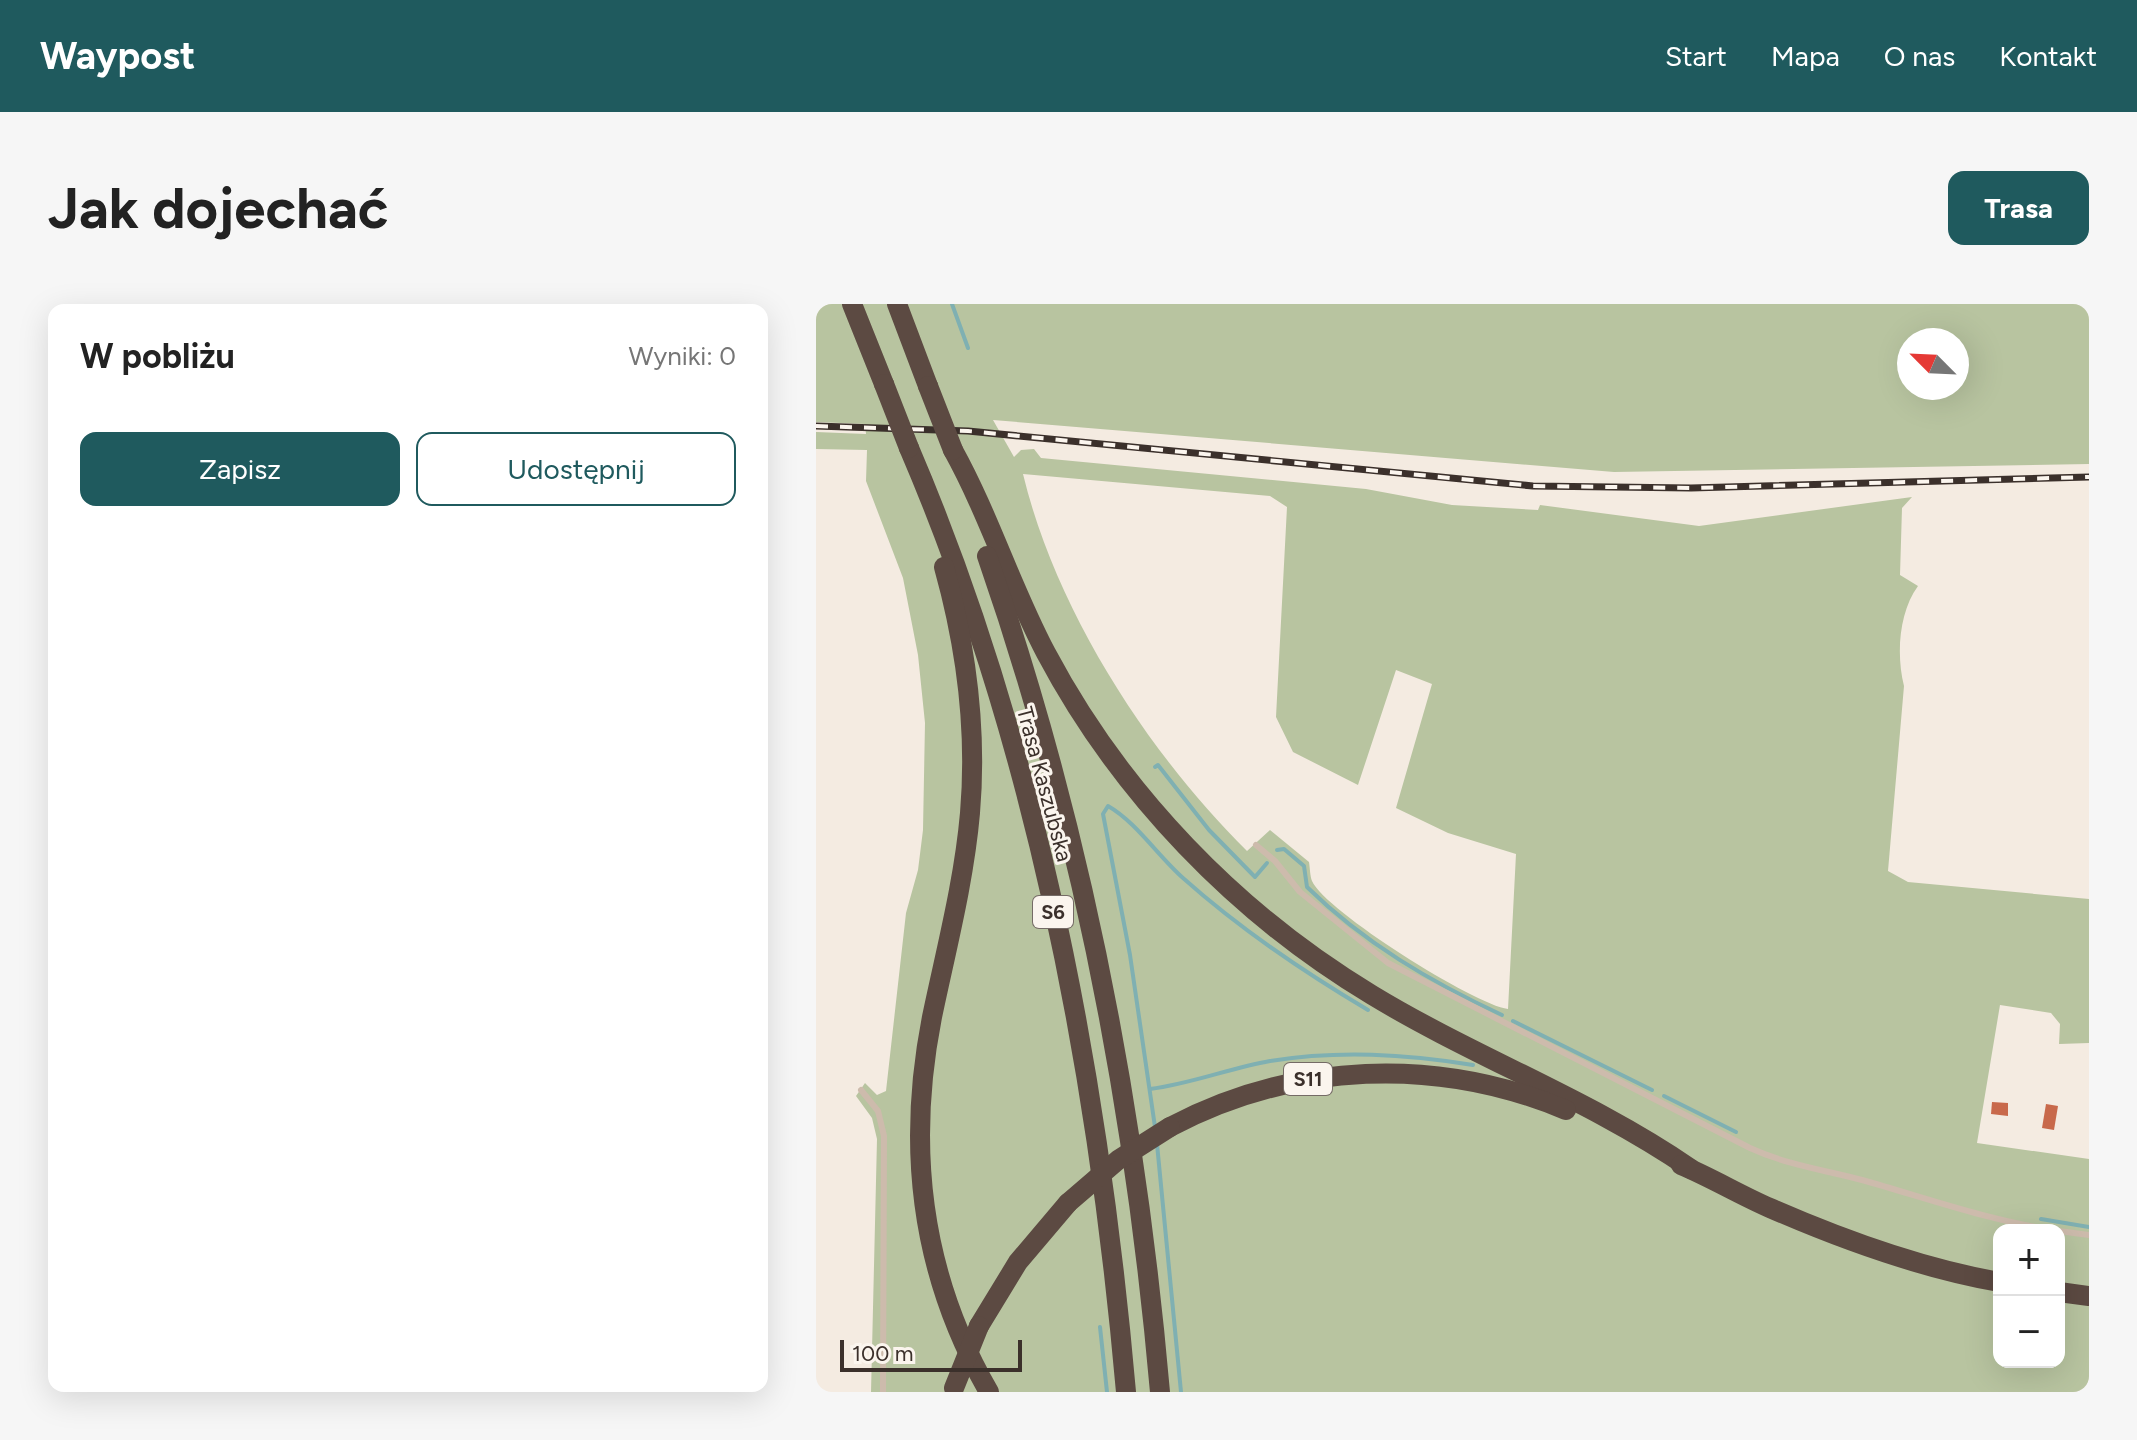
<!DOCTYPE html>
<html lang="pl">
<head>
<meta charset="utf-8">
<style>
	body { margin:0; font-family:Figtree,sans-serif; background:#f6f6f6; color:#222 }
	.controls { position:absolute; right:24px; bottom:24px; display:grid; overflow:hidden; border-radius:16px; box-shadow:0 8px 32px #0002 }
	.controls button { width:72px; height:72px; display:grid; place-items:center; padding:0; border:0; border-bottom:2px solid #e0e0e0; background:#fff; color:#222; font:40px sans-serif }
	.compass { position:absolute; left:1081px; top:24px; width:72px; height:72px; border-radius:50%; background:#fff; box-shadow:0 8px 32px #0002; rotate:294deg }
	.scale { position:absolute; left:24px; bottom:20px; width:182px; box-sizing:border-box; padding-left:8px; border:4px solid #3b302b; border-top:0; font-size:22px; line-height:28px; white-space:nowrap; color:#3b302b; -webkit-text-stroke:6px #fbf5ee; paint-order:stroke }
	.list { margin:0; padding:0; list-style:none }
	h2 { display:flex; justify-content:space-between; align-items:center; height:104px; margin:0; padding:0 32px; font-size:34px }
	h2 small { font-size:26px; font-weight:400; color:#767676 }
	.actions { display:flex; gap:16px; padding:24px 32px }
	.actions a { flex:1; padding:18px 0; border:2px solid #1f5a5e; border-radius:16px; text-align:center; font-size:28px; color:#1f5a5e }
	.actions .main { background:#1f5a5e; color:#fff }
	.map { position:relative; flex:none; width:1273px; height:1088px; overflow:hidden; border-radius:16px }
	header { display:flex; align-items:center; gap:48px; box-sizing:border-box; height:112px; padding:0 40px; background:#1f5a5e; color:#fff }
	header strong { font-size:38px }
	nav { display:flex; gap:44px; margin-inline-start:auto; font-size:28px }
	.intro { display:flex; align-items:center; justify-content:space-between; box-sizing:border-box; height:192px; padding:0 48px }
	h1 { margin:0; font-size:56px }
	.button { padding:20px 36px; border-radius:16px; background:#1f5a5e; color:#fff; font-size:28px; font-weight:700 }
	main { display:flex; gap:48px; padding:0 48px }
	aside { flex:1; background:#fff; border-radius:16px; box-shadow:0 8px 32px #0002 }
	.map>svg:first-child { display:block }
	.green { fill:#b8c4a0; fill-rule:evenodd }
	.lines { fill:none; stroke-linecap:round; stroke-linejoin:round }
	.stream { stroke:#7fb0b2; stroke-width:4 }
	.building { fill:#c8694b }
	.service { stroke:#cdbbac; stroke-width:6 }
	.motorway { stroke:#5c4a42; stroke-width:20 }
	.rail-casing { stroke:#3b302b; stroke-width:7 }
	.rail { stroke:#fbf5ee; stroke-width:4; stroke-dasharray:12; stroke-linecap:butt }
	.motorway-bridge { stroke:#5c4a42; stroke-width:20 }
	.labels { text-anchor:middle; stroke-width:6; stroke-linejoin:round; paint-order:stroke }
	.shield { fill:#fbf5ee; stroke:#756b66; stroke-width:2 }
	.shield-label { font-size:20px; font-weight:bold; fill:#3b302b }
	.street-label { font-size:22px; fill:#3b302b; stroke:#fbf5ee }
</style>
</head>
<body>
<header>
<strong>Waypost</strong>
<nav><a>Start</a><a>Mapa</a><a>O nas</a><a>Kontakt</a></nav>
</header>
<div class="intro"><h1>Jak dojechać</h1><a class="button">Trasa</a></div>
<main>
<aside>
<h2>W pobliżu<small>Wyniki: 0</small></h2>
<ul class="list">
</ul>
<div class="actions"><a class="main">Zapisz</a><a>Udostępnij</a></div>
</aside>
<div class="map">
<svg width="1273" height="1088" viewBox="0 0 1273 1088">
	<rect width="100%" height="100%" fill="#f4ebe1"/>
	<path class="green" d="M0,0H1273V160L798,168L177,116L198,153L205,146L218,145L225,154L550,185L636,201L722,206L724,201L883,222L1096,193L1086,204L1084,271L1102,282C1083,308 1080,350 1088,382L1072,567L1092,578L1273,595V739L1243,740L1244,720L1235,709L1184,701L1161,839L1273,855V1088H55L61,835L56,814L40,792L49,779L61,791L70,787L90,609L102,566L107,526L109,419L102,351L87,274L50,177L51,146L0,145V128L50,130L49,120L0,118ZM1093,36H1141V84H1093ZM207,170L454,192L471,203L460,413L477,448L542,481L580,366L616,380L580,504L632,529L700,550L692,705C659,701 509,607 496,577C494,572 494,564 493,558L454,526L431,547C332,449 240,307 207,170ZM1183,926H1243V1058H1183Z"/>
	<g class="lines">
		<g class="stream">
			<polyline points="136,0 152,44"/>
			<polyline points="339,463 342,461 393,526 439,573 451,559"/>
			<path d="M461,546L468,545L488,562L491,583C548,639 615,678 686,711"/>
			<polyline points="697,717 836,786"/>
			<path d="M334,785C375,780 414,764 454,757C523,746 589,750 657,761"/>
			<polyline points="848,792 920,828"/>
			<path d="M339,823L314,651L287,510L292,502C320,518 342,552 367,574C423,624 486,667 552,706"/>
			<polyline points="341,840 365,1088"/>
			<polyline points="1225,915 1273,923"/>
			<polyline points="284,1023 291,1088"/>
		</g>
	</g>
	<g class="building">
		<polygon points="1176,798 1192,799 1192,812 1175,810"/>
		<polygon points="1230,800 1242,802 1238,826 1226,824"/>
	</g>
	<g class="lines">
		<g class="service">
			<path d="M440,541L459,557L484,588L572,659L934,844C971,861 1008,866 1046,876C1110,894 1171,916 1237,926"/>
			<polyline points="45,786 62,807 68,832 67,1088"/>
			<polyline points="1243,927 1273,931"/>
		</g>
		<g class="motorway">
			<polyline points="36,0 68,80"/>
			<polyline points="81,0 112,82"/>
			<path d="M93,144C220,440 282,768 310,1088"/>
			<path d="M137,146C173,211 195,283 230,349C304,489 421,610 556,691C660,754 775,796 875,865"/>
			<path d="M171,252C265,522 319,803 344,1088"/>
			<path d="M128,263C150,342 161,427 154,509C148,578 130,646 116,713C90,845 105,971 173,1088"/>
			<path d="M354,823C477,758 621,752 750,806"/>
			<path d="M865,861C896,874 924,891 954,904C1027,936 1104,964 1183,978"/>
			<polyline points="1243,988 1273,992"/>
			<polyline points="163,1022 202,958 252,899"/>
		</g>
		<g class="rail-casing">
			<polyline id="rail" points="0,122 152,127 717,182 875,184 1273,173"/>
		</g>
		<use href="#rail" class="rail"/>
		<g class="motorway-bridge">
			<polyline points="68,80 93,144"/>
			<polyline points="112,82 137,146"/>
			<polyline points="252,899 302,856 354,823"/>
			<polyline points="138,1084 163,1022"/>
		</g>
	</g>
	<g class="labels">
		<g class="shield">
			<rect x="217" y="592" width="40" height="32" rx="6"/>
			<rect x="468" y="759" width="48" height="32" rx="6"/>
		</g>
		<g class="shield-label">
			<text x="237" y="615">S6</text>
			<text x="492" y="782">S11</text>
		</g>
		<g class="street-label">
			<text transform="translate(229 480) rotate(75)" y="8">Trasa Kaszubska</text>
		</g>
	</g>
</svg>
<div class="controls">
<button>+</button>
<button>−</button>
</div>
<svg class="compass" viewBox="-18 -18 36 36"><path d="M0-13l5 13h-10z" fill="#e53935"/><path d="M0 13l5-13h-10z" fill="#767676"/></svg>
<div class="scale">100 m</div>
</div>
</main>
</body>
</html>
